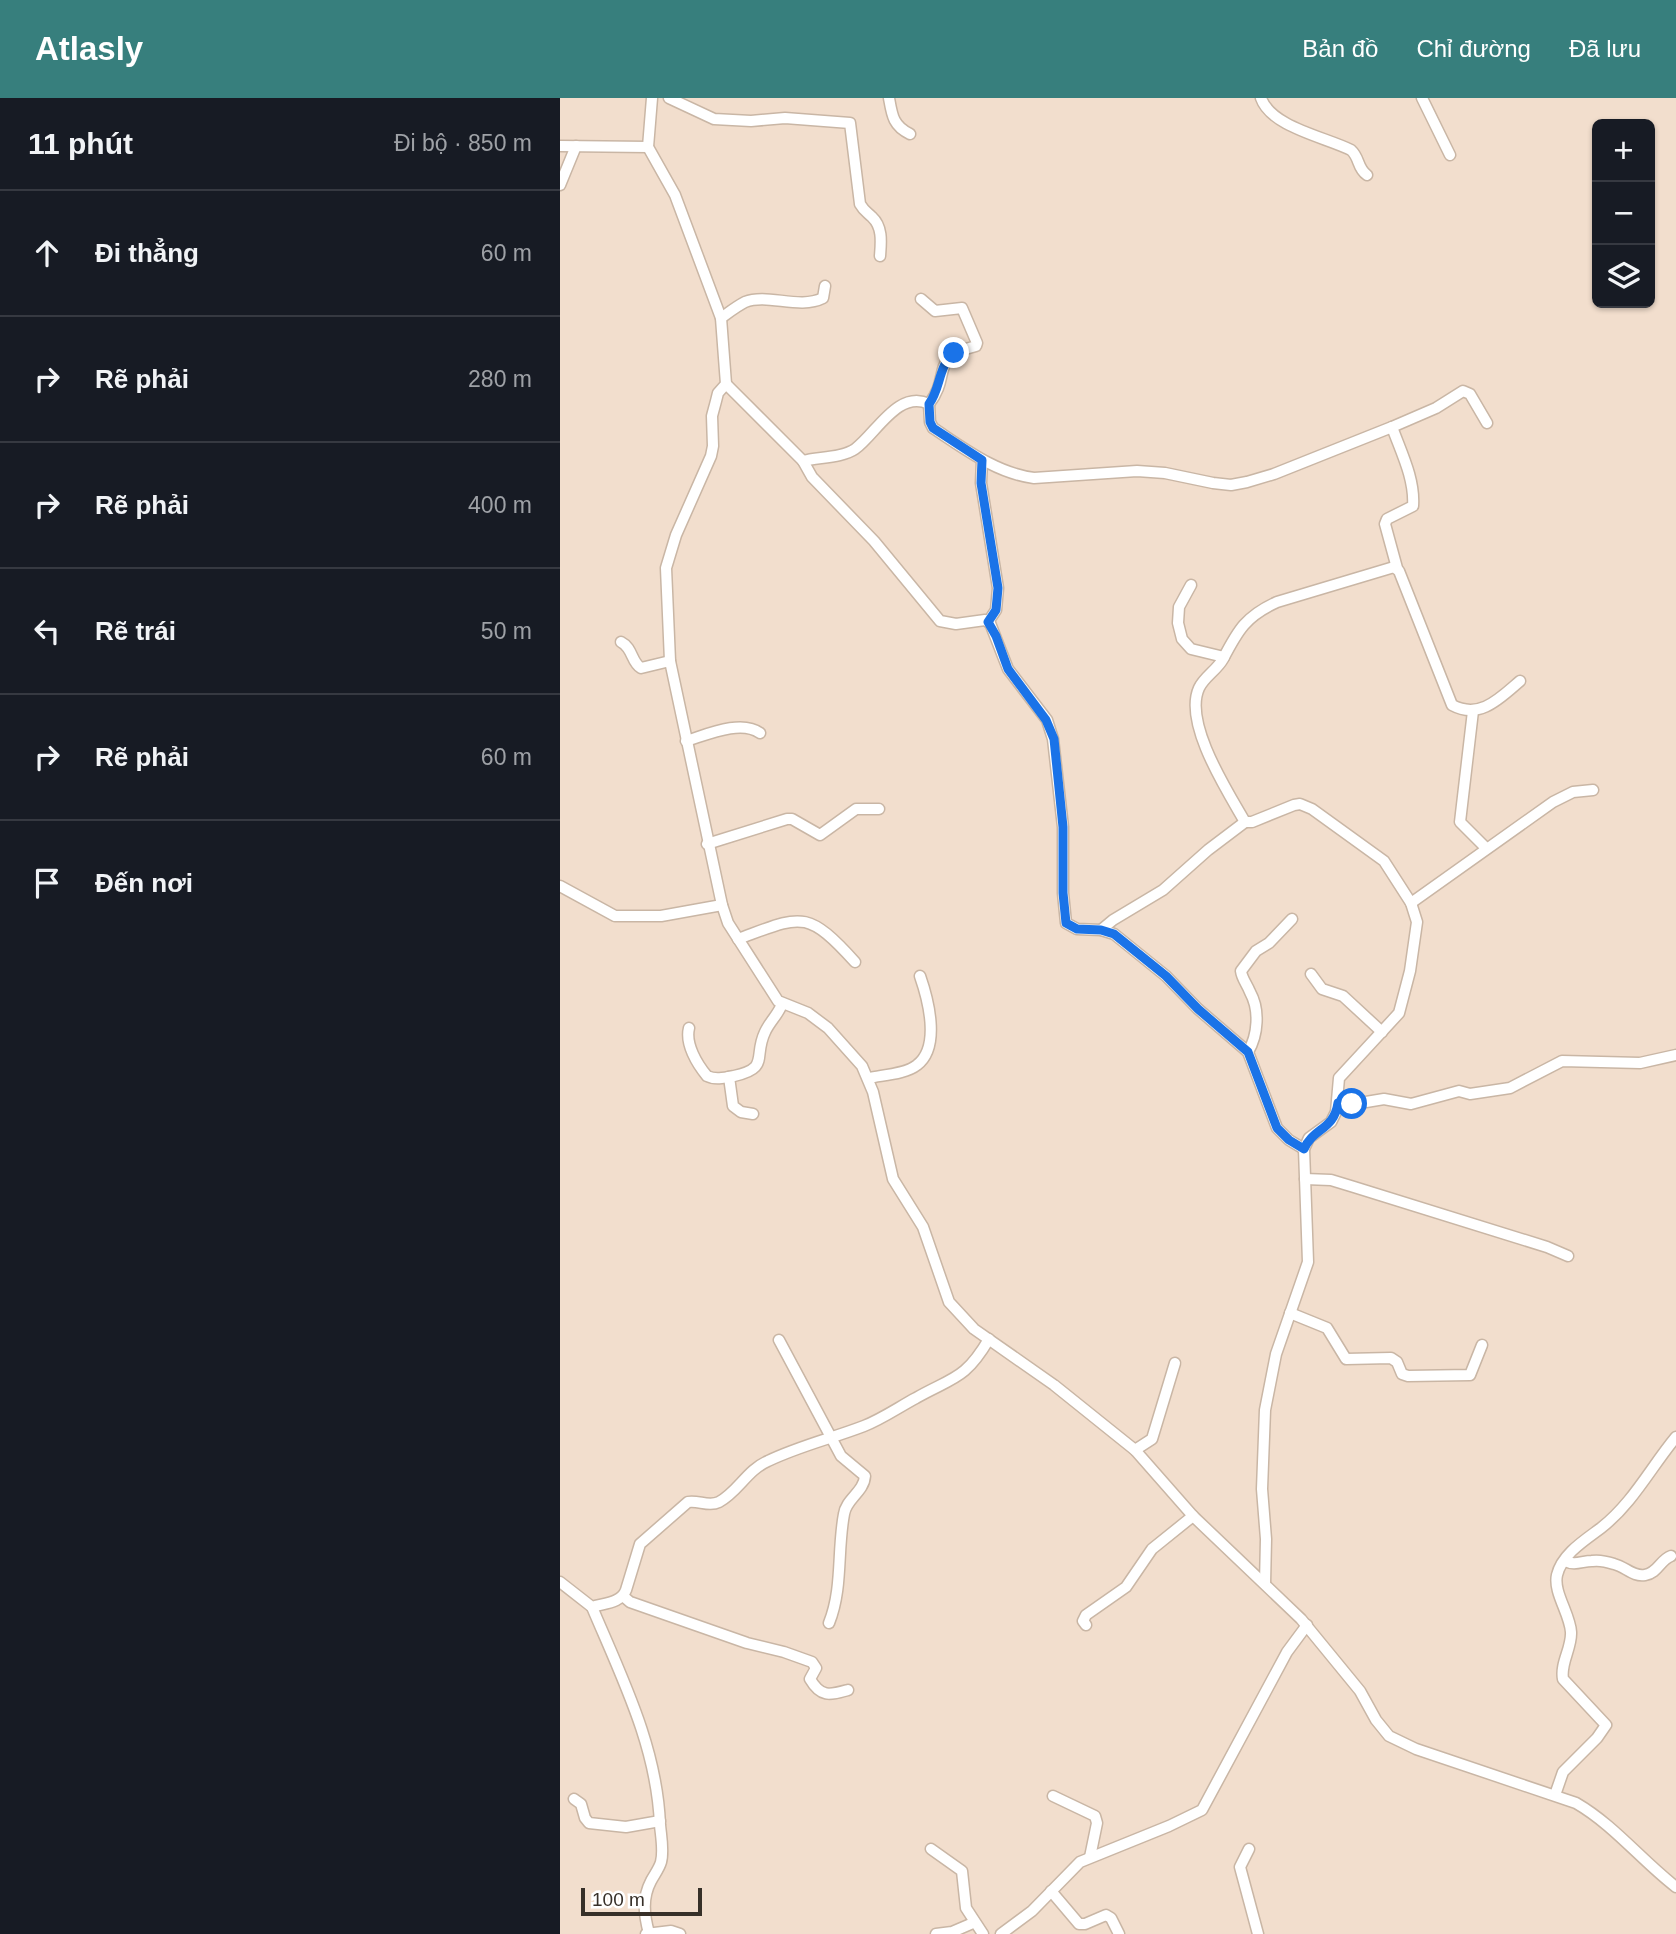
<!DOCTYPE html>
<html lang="vi">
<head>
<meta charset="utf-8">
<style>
	body { margin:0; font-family:Helvetica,sans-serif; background:#242831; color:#f1f3f6 }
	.controls { position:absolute; right:21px; top:21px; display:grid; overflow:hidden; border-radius:10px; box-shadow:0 2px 5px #0004 }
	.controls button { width:63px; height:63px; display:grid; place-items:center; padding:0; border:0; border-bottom:2px solid #363941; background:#171b24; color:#f1f3f6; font:35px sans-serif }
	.scale { position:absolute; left:21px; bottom:18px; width:121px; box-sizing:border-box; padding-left:7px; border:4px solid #373029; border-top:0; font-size:19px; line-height:24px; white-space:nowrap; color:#373029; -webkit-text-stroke:5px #fff; paint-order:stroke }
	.stop { position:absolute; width:21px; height:21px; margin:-16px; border:5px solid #1a73e8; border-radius:50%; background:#fff }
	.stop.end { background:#1a73e8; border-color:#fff; box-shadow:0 2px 7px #0008 }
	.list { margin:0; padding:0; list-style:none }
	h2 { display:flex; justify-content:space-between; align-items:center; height:91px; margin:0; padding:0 28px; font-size:30px }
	h2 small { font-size:23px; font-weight:400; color:#9ea1a6 }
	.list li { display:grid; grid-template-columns:46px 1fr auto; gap:21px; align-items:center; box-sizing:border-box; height:126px; padding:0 28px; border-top:2px solid #363941 }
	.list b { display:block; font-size:26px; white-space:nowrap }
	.list em { font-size:23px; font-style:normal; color:#9ea1a6 }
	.icon { flex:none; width:38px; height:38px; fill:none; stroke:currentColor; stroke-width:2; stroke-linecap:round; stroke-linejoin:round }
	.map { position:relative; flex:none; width:1116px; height:1836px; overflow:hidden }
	header { display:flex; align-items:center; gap:42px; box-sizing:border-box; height:98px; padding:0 35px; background:#377f7d; color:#fff }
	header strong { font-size:33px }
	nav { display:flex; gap:38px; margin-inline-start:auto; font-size:24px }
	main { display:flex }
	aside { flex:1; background:#171b24 }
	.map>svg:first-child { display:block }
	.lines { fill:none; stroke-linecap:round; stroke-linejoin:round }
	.street-casing { stroke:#c9b6a5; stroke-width:13 }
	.street { stroke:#fff; stroke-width:10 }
	.route { stroke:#1a73e8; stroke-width:9 }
</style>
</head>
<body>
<header>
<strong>Atlasly</strong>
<nav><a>Bản đồ</a><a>Chỉ đường</a><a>Đã lưu</a></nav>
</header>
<main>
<aside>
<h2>11 phút<small>Đi bộ · 850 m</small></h2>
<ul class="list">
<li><svg class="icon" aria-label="ahead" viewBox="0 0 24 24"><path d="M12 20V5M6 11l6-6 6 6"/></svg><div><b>Đi thẳng</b></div><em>60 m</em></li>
<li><svg class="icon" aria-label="right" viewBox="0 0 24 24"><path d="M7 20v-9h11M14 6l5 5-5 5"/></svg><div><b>Rẽ phải</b></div><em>280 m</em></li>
<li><svg class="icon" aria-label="right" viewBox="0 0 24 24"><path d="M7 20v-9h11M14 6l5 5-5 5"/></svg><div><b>Rẽ phải</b></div><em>400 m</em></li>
<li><svg class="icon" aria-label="left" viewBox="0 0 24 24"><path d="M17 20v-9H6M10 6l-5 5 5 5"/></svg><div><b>Rẽ trái</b></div><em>50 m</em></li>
<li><svg class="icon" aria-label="right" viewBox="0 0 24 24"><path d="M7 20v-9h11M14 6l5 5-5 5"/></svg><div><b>Rẽ phải</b></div><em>60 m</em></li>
<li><svg class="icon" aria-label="arrive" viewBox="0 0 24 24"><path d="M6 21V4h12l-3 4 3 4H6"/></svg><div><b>Đến nơi</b></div></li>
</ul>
</aside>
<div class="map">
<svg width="1116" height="1836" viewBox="0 0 1116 1836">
	<rect width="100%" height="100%" fill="#f2decd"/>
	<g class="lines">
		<g class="street-casing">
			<g id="street">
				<path d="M92,0L88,49L115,97L161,220L166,286L158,295L156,303L152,318L153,348L151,358L116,437L106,470L110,563L162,807L168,825L218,903L248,915L268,930L302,968L313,994L333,1081L363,1129L389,1204L414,1231L494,1287L575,1352L633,1418L741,1521L800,1593L816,1622L829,1638L856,1651L1016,1705C1054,1727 1082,1763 1116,1789"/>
				<path d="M109,0L154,21L191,23L225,20L290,25L300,106C304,113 307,114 312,119C323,129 321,145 320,158"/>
				<path d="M329,0C332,17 333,28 350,36"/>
				<path d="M701,0C711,29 765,39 791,52C800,60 797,70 807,77"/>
				<polyline points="862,0 890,57"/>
				<polyline points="0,48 88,49"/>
				<polyline points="0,87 16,48"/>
				<path d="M361,201L375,213L402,210L417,245L416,248C368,260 392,277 369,306"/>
				<path d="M161,220C168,215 177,208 185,204C208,195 239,212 263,200L265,188"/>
				<path d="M166,286L243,363C258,359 282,360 295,351C316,336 338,291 369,306L370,324L373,330C405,351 436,375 474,380L577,373L605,375L653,385L671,387L687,384L714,376L832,329L876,310L903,293L910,296L927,325"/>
				<path d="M832,329C841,354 855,381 853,408L827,421L825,426L837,470"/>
				<polyline points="422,362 421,385 438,490 436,512 428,524"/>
				<polyline points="243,363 252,379 314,443 380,523 396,526 425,522 430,525 448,571 487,622 493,641 503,729 503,795 506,825 517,831 541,832 554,836 606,878 638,911 688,954 717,1030 729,1042 744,1051"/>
				<polyline points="631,487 619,509 618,525 622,541 631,551 664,559"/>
				<path d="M61,544C73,550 71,564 81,570L110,563"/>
				<polyline points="913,613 900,724 926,750"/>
				<path d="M126,643C146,637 181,621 200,635"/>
				<polyline points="147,746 227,721 232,721 260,737 296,711 319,711"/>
				<polyline points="0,788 55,818 101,818 162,807"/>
				<polyline points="851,805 993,704 1013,694 1033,692"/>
				<polyline points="541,832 553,822 603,792 648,752 685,724"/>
				<path d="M178,841C241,818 246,810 295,864"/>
				<polyline points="751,876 762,891 783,898 822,934"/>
				<path d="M129,930C125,946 137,966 147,978C155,982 164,980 174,978C210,970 193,959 205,934C210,923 218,917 222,906"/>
				<path d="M688,954C698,937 700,912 690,894C687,886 682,881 681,873L696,853L709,845L732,821"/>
				<polyline points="169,979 173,1008 181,1014 193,1016"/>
				<path d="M309,980C323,977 346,976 357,967C381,949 368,901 360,878"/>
				<polyline points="778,1005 800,1005 824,1001 851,1006 899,993 910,996 950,990 1002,963 1080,965 1116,957"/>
				<polyline points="745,1081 771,1082 794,1089 987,1149 1008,1158"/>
				<polyline points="730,1215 767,1230 786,1261 831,1260 837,1264 842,1276 848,1278 910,1277 922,1247"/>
				<path d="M219,1242L281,1358L305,1378C304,1394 286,1401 284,1416C277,1453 283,1490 269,1525"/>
				<polyline points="575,1352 592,1341 615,1265"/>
				<path d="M1005,1463C1015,1468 1022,1463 1032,1463C1038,1462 1048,1464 1054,1466C1066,1469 1073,1479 1085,1477C1098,1475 1100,1462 1111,1458"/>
				<path d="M0,1484L32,1509C45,1505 61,1505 66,1492L80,1446L128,1404C138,1402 149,1409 159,1404C178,1394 187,1372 208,1363C239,1348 273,1340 304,1328C322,1321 339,1309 356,1300C393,1279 405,1282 429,1241"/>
				<path d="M705,1486L706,1441L702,1391L705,1312L716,1256L748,1164L744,1051L749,1040L771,1024L776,1014L779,980L839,915L850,873L857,824L851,805L824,763L752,711L740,706L734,707L692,724H685C668,694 623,625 639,590C644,579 657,572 663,561C678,532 686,518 717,504L834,469L839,473L892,607C920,622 940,600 960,583"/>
				<path d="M63,1498L70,1504L187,1545L224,1554L252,1564L256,1570L250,1581C261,1600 270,1597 288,1592"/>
				<path d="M32,1509C62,1580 97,1649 100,1727C101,1738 104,1753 101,1764C99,1771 94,1777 91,1783C82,1800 84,1817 89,1835"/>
				<polyline points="526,1527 523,1523 526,1517 566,1489 592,1451 633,1418"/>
				<path d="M995,1697L1003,1674L1037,1640L1046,1627L1003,1581C1000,1565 1012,1550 1011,1534C1010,1516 993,1494 997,1477C1002,1456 1025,1442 1041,1430C1073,1405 1091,1369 1116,1339"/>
				<polyline points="493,1698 535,1718 537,1725 530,1759"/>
				<polyline points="14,1701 21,1706 25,1720 29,1725 66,1729 100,1723"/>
				<polyline points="371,1751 402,1773 406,1810 423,1836"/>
				<polyline points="689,1751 680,1769 698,1836"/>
				<polyline points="491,1793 519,1826 525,1826 546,1817 551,1820 559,1836"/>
				<polyline points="86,1836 111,1833 120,1836"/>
				<polyline points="376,1836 392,1834 413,1825"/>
				<polyline points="441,1836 472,1813 520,1764 609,1728 642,1712 727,1554 747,1527"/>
			</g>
		</g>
		<use href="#street" class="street"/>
	</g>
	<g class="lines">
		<path class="route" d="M394,255C378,268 381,290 369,306L370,324L373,330L422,362L421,385L438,490L436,512L428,524L436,538L448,571L486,622L494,641L503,729V795L506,825L517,831L541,832L554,836L606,878L638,911L688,954L717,1030L729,1042L744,1051C753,1030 774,1032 778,1005L792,1006"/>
	</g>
</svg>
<div class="controls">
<button>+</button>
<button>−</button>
<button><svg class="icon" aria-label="layers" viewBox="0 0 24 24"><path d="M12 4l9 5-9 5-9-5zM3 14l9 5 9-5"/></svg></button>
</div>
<div class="scale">100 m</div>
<div class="stop" style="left:792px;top:1006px"></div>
<div class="stop end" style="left:394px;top:255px"></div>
</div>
</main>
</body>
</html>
